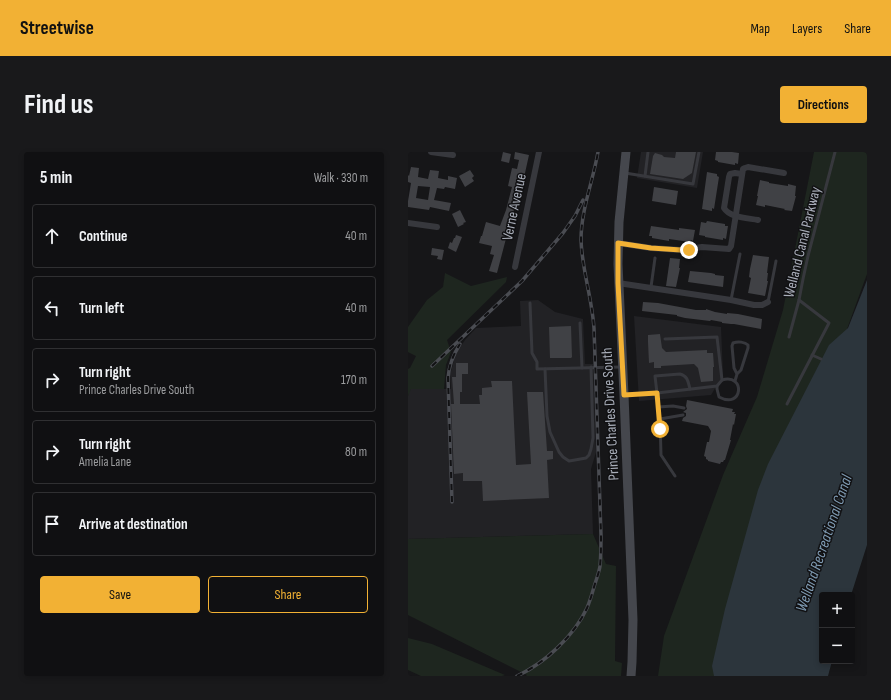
<!DOCTYPE html>
<html lang="en">
<head>
<meta charset="utf-8">
<style>
	body { margin:0; font-family:"Sofia Sans Condensed",sans-serif; background:#19191b; color:#f1f3f6 }
	.controls { position:absolute; right:12px; bottom:12px; display:grid; overflow:hidden; border-radius:4px; box-shadow:0 2px 6px #0003 }
	.controls button { width:36px; height:36px; display:grid; place-items:center; padding:0; border:0; border-bottom:1px solid #303032; background:#101012; color:#f1f3f6; font:20px sans-serif }
	.stop { position:absolute; width:12px; height:12px; margin:-9px; border:3px solid #f2b134; border-radius:50%; background:#fff }
	.stop.end { background:#f2b134; border-color:#fff; box-shadow:0 1px 4px #0008 }
	.list { margin:0; padding:0; list-style:none }
	h2 { display:flex; justify-content:space-between; align-items:center; height:52px; margin:0; padding:0 16px; font-size:17px }
	h2 small { font-size:13px; font-weight:400; color:#9c9d9f }
	.list li { display:grid; grid-template-columns:26px 1fr auto; gap:12px; align-items:center; box-sizing:border-box; height:64px; margin:0 8px 8px; padding:0 8px; border:1px solid #303032; border-radius:4px }
	.list b { display:block; font-size:15px; white-space:nowrap }
	.list p { margin:0; font-size:13px; white-space:nowrap; color:#9c9d9f }
	.list em { font-size:13px; font-style:normal; color:#9c9d9f }
	.actions { display:flex; gap:8px; padding:12px 16px }
	.actions a { flex:1; padding:9px 0; border:1px solid #f2b134; border-radius:4px; text-align:center; font-size:14px; color:#f2b134 }
	.actions .main { background:#f2b134; color:#111 }
	.icon { flex:none; width:22px; height:22px; fill:none; stroke:currentColor; stroke-width:2; stroke-linecap:round; stroke-linejoin:round }
	.map { position:relative; flex:none; width:459px; height:524px; overflow:hidden; border-radius:4px }
	header { display:flex; align-items:center; gap:24px; box-sizing:border-box; height:56px; padding:0 20px; background:#f2b134; color:#111 }
	header strong { font-size:19px }
	nav { display:flex; gap:22px; margin-inline-start:auto; font-size:14px }
	.intro { display:flex; align-items:center; justify-content:space-between; box-sizing:border-box; height:96px; padding:0 24px }
	h1 { margin:0; font-size:28px }
	.button { padding:10px 18px; border-radius:4px; background:#f2b134; color:#111; font-size:14px; font-weight:700 }
	main { display:flex; gap:24px; padding:0 24px }
	aside { flex:1; background:#101012; border-radius:4px; box-shadow:0 2px 6px #0003 }
	.map>svg:first-child { display:block }
	.built { fill:#222225 }
	.green { fill:#1e261f }
	.water { fill:#2c353c }
	.building { fill:#404145; fill-rule:evenodd }
	.lines { fill:none; stroke-linecap:round; stroke-linejoin:round }
	.service { stroke:#37383d; stroke-width:3 }
	.minor { stroke:#37383d; stroke-width:6 }
	.secondary { stroke:#45474d; stroke-width:9 }
	.rail-casing { stroke:#4a4c52; stroke-width:3.5 }
	.rail { stroke:#111113; stroke-width:2; stroke-dasharray:6; stroke-linecap:butt }
	.route { stroke:#f2b134; stroke-width:5 }
	.labels { text-anchor:middle; stroke-width:3; stroke-linejoin:round; paint-order:stroke }
	.street-label { font-size:15px; fill:#a8adb8; stroke:#111113 }
	.water-label { font-size:16px; font-style:italic; fill:#7f9bb3; stroke:#111113 }
</style>
</head>
<body>
<header>
<strong>Streetwise</strong>
<nav><a>Map</a><a>Layers</a><a>Share</a></nav>
</header>
<div class="intro"><h1>Find us</h1><a class="button">Directions</a></div>
<main>
<aside>
<h2>5 min<small>Walk · 330 m</small></h2>
<ul class="list">
<li><svg class="icon" aria-label="ahead" viewBox="0 0 24 24"><path d="M12 20V5M6 11l6-6 6 6"/></svg><div><b>Continue</b></div><em>40 m</em></li>
<li><svg class="icon" aria-label="left" viewBox="0 0 24 24"><path d="M17 20v-9H6M10 6l-5 5 5 5"/></svg><div><b>Turn left</b></div><em>40 m</em></li>
<li><svg class="icon" aria-label="right" viewBox="0 0 24 24"><path d="M7 20v-9h11M14 6l5 5-5 5"/></svg><div><b>Turn right</b><p>Prince Charles Drive South</p></div><em>170 m</em></li>
<li><svg class="icon" aria-label="right" viewBox="0 0 24 24"><path d="M7 20v-9h11M14 6l5 5-5 5"/></svg><div><b>Turn right</b><p>Amelia Lane</p></div><em>80 m</em></li>
<li><svg class="icon" aria-label="arrive" viewBox="0 0 24 24"><path d="M6 21V4h12l-3 4 3 4H6"/></svg><div><b>Arrive at destination</b></div></li>
</ul>
<div class="actions"><a class="main">Save</a><a>Share</a></div>
</aside>
<div class="map">
<svg width="459" height="524" viewBox="0 0 459 524">
	<rect width="100%" height="100%" fill="#161618"/>
	<g class="built">
		<polygon points="233,0 295,0 289,36 229,26"/>
		<polygon points="130,148 147,160 175,167 177,212 185,212 188,300 183,317 185,382 0,387 0,244 2,237 43,237 42,223 46,208 49,200 57,188 68,176 113,174 112,149"/>
		<polygon points="226,164 313,175 315,223 303,243 231,249"/>
	</g>
	<g class="green">
		<polygon points="406,0 459,0 459,122 313,524 250,524 256,484 315,323 349,245 375,158"/>
		<polygon points="37,121 63,134 99,125 98,130 39,188 43,200 38,213 36,237 3,237 0,244 0,217 2,216 8,204 0,200 0,175 19,148 35,135"/>
		<polygon points="185,382 198,412 208,414 207,509 214,511 213,524 118,524 119,523 0,463 0,387"/>
		<polygon points="0,486 24,492 97,523 94,524 13,524 0,518"/>
	</g>
	<polygon class="water" points="459,128 459,393 443,443 414,443 414,509 424,509 420,524 306,524 304,514 317,457 350,338 360,312 421,193 440,176"/>
	<g class="building">
		<polygon points="95,0 103,2 101,11 93,9"/>
		<polygon points="107,0 121,3 115,30 99,79 100,79 89,121 81,119 86,103 82,102 84,94 71,91 73,84 74,84 78,70 92,74 98,58 104,35 100,34 104,16 109,17 111,8 106,7"/>
		<polygon points="268,0 288,0 284,21 275,27 242,22 245,4 247,1 254,3 256,5 267,6"/>
		<polygon points="308,0 324,0 331,1 330,12 327,11 327,13 310,10 310,9 307,8"/>
		<path d="M3,15L11,16L10,25L20,27L22,18L31,19L30,26L40,28V24L49,26L47,37L37,35L36,37L29,36L26,48L43,51L41,59L22,55L21,58L0,55V49L3,31L0,30V23L1,24ZM10,34L22,35L20,48L8,46Z"/>
		<polygon points="62,18 66,24 64,26 66,29 57,35 51,24"/>
		<polygon points="299,20 309,22 309,24 311,25 306,57 304,56 304,59 294,57"/>
		<polygon points="352,28 361,30 361,31 380,34 380,32 388,34 387,44 388,44 384,59 376,58 377,57 357,53 357,55 348,53 350,44 349,44"/>
		<polygon points="246,35 270,39 268,53 244,49"/>
		<polygon points="52,58 58,70 55,71 56,72 50,75 44,62"/>
		<polygon points="299,69 317,72 317,74 320,74 318,87 315,86 315,88 297,85 297,84 291,83 293,70 298,71"/>
		<polygon points="243,74 271,78 271,76 287,78 285,89 283,88 282,90 261,87 261,89 244,86 244,84 241,84"/>
		<polygon points="48,83 54,85 48,100 40,96 42,90 44,91 46,86 47,86"/>
		<polygon points="24,96 36,98 34,108 29,107 30,104 23,103"/>
		<polygon points="345,103 361,105 359,121 360,121 359,129 360,129 357,144 340,141 343,126 341,125 342,117"/>
		<polygon points="262,106 272,107 271,116 272,116 268,135 258,134"/>
		<polygon points="282,119 303,121 307,122 307,123 316,124 315,135 280,130"/>
		<polygon points="235,150 250,151 288,158 298,158 298,157 307,160 319,162 319,161 330,162 354,167 353,177 326,172 323,172 314,171 314,170 303,168 302,169 277,166 269,164 269,163 234,159"/>
		<polygon points="163,174 164,205 163,206 142,206 141,175"/>
		<polygon points="252,182 254,196 258,200 299,198 299,201 305,201 306,215 305,215 305,229 293,230 290,216 286,212 253,214 253,216 246,216 246,210 241,211 240,190 240,183"/>
		<polygon points="48,211 60,211 60,222 54,222 54,240 52,240 52,252 72,252 71,243 74,243 74,236 84,235 83,229 104,229 108,313 123,312 119,240 135,240 139,299 145,299 145,307 139,308 141,346 75,349 74,329 55,329 55,321 46,322 43,252 46,252 44,225 48,225"/>
		<polygon points="279,248 325,257 324,260 327,260 326,262 328,262 326,273 325,272 322,288 323,288 317,308 316,308 315,310 313,310 312,312 300,309 300,308 298,307 298,305 296,304 299,290 301,290 303,279 300,274 274,269 275,266 278,264 278,261 275,260 279,257 278,254"/>
	</g>
	<g class="lines">
		<g class="service">
			<polyline points="217,21 285,32 291,0"/>
			<polyline points="237,24 240,0"/>
			<polyline points="243,135 247,106"/>
			<polyline points="323,148 332,102"/>
			<polyline points="360,150 368,109"/>
			<polyline points="122,151 124,201 129,210 129,217 213,215"/>
			<polyline points="172,171 174,216"/>
			<polyline points="381,185 391,148 395,127 400,104 427,0"/>
			<polyline points="404,203 413,207"/>
			<polyline points="137,217 139,264 142,280 151,300 155,305 161,309 167,308 178,306 181,303 183,297 185,286 183,215"/>
			<path d="M327,229L329,222L333,218L340,196V193C337,190 330,189 325,191L324,194L326,216L329,222"/>
			<path d="M309,234V237L311,245C335,258 338,221 314,228"/>
			<polyline points="218,243 249,241 309,234 314,228 309,185 257,187"/>
			<polyline points="379,252 421,171 391,148"/>
			<polyline points="250,255 265,254 276,256"/>
			<polyline points="252,267 275,263"/>
			<path d="M267,324L253,303L252,267L247,224L272,222C280,224 280,230 282,237"/>
		</g>
		<g class="minor">
			<polyline points="23,0 45,3"/>
			<path d="M334,22L327,21L322,22L321,25L316,56C322,66 340,66 350,68"/>
			<polyline points="0,71 29,75"/>
			<polyline points="210,91 243,96 273,98 294,95 321,97 323,94 335,17 337,16 340,15 376,21"/>
			<polyline points="107,115 131,0"/>
			<polyline points="210,131 323,148 346,153 354,153 360,150"/>
		</g>
		<polyline class="secondary" points="218,0 211,70 210,112 216,243 225,468 224,510 223,524"/>
		<g class="rail-casing">
			<g id="rail">
				<polyline points="24,214 114,129 155,81 167,64 175,48"/>
				<path d="M44,350L40,226C41,213 45,203 52,192"/>
				<path d="M109,524C137,511 166,484 179,456C182,449 184,442 186,435C188,428 191,421 192,414C193,404 193,394 193,383L186,176C184,146 174,118 173,88C173,58 185,29 190,0"/>
			</g>
		</g>
		<use href="#rail" class="rail"/>
	</g>
	<g class="lines">
		<polyline class="route" points="252,277 249,241 216,243 210,131 210,91 243,96 273,98 281,98"/>
	</g>
	<g class="labels">
		<g class="street-label">
			<text transform="translate(106 55) rotate(-78)" y="5">Verne Avenue</text>
			<text transform="translate(394 90) rotate(-76)" y="5">Welland Canal Parkway</text>
			<text transform="translate(202 262) rotate(-93)" y="5">Prince Charles Drive South</text>
		</g>
		<g class="water-label">
			<text transform="translate(415 391) rotate(-71)" y="6">Welland Recreational Canal</text>
		</g>
	</g>
</svg>
<div class="controls">
<button>+</button>
<button>−</button>
</div>
<div class="stop" style="left:252px;top:277px"></div>
<div class="stop end" style="left:281px;top:98px"></div>
</div>
</main>
</body>
</html>
